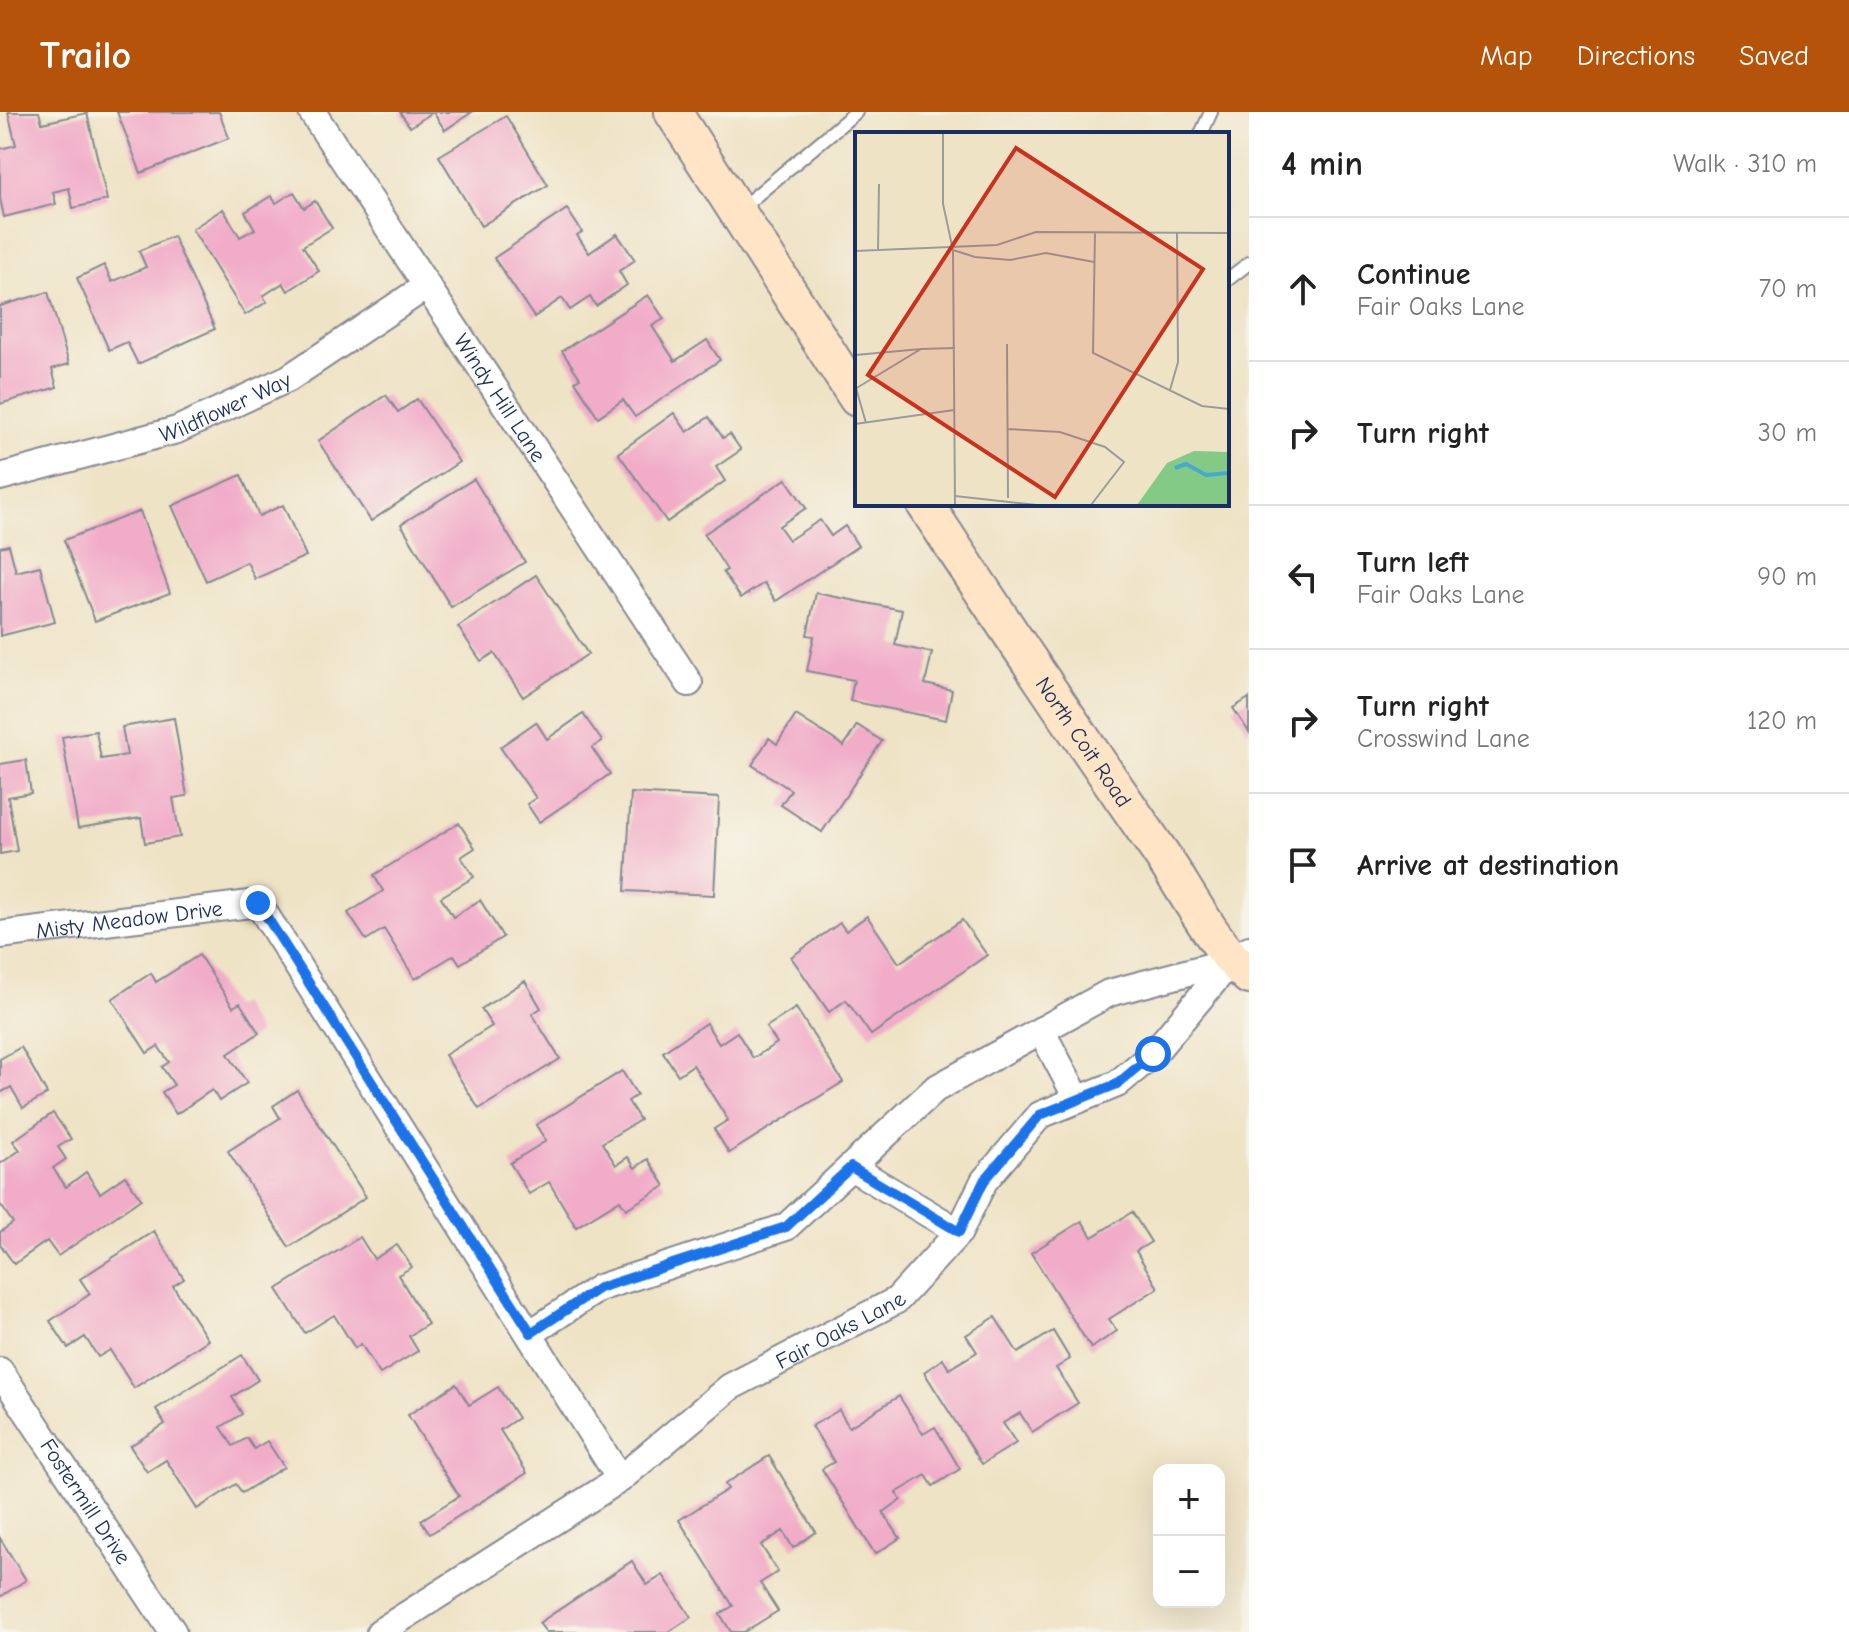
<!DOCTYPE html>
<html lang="en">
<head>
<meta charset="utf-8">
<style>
	body { margin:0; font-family:"Comic Neue",sans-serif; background:#f6f6f6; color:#222 }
	.controls { position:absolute; right:24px; bottom:24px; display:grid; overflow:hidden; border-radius:16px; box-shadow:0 8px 32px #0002 }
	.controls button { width:72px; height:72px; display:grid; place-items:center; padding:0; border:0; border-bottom:2px solid #e0e0e0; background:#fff; color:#222; font:40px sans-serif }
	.stop { position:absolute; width:24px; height:24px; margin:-18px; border:6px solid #1a73e8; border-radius:50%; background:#fff }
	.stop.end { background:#1a73e8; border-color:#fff; box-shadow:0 2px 8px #0008 }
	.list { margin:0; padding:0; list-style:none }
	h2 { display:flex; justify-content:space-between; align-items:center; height:104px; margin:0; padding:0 32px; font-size:34px }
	h2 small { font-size:26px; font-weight:400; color:#767676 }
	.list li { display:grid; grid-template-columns:52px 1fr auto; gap:24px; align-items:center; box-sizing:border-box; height:144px; padding:0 32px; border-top:2px solid #e0e0e0 }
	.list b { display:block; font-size:30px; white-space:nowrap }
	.list p { margin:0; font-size:26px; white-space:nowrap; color:#767676 }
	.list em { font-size:26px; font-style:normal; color:#767676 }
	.icon { flex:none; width:44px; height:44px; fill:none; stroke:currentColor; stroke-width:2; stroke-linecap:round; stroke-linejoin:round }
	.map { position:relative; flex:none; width:1249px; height:1520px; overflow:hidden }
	header { display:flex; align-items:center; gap:48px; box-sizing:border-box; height:112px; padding:0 40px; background:#b45309; color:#fff }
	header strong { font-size:38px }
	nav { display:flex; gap:44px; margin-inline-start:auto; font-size:28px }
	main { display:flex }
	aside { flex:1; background:#fff }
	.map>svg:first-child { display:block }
	.building { fill:#f1acc8 }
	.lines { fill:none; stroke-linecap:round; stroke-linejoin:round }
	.lane-casing { stroke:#858992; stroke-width:16 }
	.street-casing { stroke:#858992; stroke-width:30 }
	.secondary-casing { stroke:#858992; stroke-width:40 }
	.lane { stroke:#fff; stroke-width:12 }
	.street { stroke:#fff; stroke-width:26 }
	.secondary { stroke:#ffe4c6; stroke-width:36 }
	.route { stroke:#1a73e8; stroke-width:10 }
	.labels { text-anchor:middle; stroke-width:6; stroke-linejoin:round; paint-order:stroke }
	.street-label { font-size:22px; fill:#1b2f5e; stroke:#f7f3e8 }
	.inset-river { fill:none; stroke:#49a9c8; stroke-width:4 }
	.inset-road { fill:none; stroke:#9a9b9c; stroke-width:2 }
	.view { fill:#c8321e; fill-opacity:0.15; stroke:#c8321e; stroke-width:4 }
	.inset-edge { fill:none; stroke:#1b2f5e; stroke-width:4 }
</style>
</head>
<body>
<header>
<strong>Trailo</strong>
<nav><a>Map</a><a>Directions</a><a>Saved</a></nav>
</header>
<main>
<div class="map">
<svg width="1249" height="1520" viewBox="0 0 1249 1520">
	<rect width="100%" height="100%" fill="#f7f3e8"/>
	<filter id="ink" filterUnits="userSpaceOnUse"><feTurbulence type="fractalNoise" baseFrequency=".0125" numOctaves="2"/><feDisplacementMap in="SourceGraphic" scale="16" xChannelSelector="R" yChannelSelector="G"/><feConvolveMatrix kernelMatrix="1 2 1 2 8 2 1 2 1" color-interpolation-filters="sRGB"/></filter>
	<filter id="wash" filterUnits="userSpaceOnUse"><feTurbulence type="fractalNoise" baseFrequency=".006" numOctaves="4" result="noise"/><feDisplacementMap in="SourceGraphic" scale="32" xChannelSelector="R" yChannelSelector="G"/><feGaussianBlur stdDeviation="1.8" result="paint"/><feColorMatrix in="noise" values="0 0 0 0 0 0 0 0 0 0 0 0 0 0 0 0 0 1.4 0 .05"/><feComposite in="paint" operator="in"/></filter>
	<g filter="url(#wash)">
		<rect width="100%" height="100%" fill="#efe3c6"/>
		<g id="blocks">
			<g class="building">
				<polygon points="8,0 39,0 42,11 87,1 107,88 73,96 69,76 53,80 56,92 4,105 0,86 0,37 16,33"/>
				<polygon points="117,0 219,0 229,26 141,61"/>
				<polygon points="400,0 433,0 410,15"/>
				<polygon points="433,0 472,0 445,18"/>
				<polygon points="506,4 548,73 481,114 439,44"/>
				<polygon points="294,80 304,96 315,89 332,116 303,134 319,159 288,179 283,171 263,184 267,190 245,203 192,117 223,97 240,125 255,117 245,100 271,84 276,91"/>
				<polygon points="567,97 582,120 577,123 589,141 617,122 635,148 619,159 627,173 596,194 590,185 570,198 562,186 534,205 494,146"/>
				<polygon points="173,124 215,217 138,252 127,230 109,238 77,166 104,153 112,170 146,155 139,139"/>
				<polygon points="48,180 69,252 52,257 57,275 0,292 0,194"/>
				<polygon points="648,183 664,207 652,214 675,249 707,228 720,248 635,305 623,288 598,305 575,269 580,266 562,239"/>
				<polygon points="386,283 398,300 417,287 459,350 371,409 318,329"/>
				<polygon points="674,301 687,320 709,305 723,326 730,322 741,338 716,355 725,369 667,410 618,341"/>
				<polygon points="241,363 259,404 283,393 306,444 255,467 247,450 206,469 172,394"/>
				<polygon points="474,367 525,450 451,495 401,412"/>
				<polygon points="786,367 806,396 779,414 789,428 820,408 831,424 845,414 858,434 776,489 764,471 741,486 723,460 727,458 704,422"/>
				<polygon points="140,399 170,481 95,509 64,428"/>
				<polygon points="9,433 16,460 40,454 55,510 0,524 0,435"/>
				<polygon points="536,463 588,542 523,585 494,541 481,549 458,515"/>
				<polygon points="816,481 902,498 895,533 932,541 925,572 952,578 946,608 850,589 854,568 807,559 814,524 807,523"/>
				<polygon points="1249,586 1249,620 1233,596"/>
				<polygon points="583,602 602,629 592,636 610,662 539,710 527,692 536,686 500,635 536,610 547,627"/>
				<polygon points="796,603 844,634 857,613 882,629 822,720 781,693 791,678 752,653 769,626 777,632"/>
				<polygon points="174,606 187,684 173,686 180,725 145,731 141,706 78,716 62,625 96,619 101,647 127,643 122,615"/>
				<polygon points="26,648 31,681 8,685 17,739 0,742 0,652"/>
				<polygon points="631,681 719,686 714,783 625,779"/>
				<polygon points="459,711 475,736 461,745 474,765 441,785 453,805 480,788 503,825 460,852 454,843 415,867 384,817 366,828 348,801 383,779 374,763"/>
				<polygon points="867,804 899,851 962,808 987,843 871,923 846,888 829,900 791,845 840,811 846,819"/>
				<polygon points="199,843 233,895 240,891 259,921 228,942 247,971 219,989 212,978 176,1002 162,980 174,973 162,955 169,950 158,934 147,941 112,887 151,861 156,870"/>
				<polygon points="525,869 541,896 532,902 560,947 479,997 445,943 492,914 481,897"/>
				<polygon points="796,896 843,970 729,1041 714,1017 728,1008 693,953 678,963 663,940 706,911 719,932 737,920 753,946 777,931 766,915"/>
				<polygon points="21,935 47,982 23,996 11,975 0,981 0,947"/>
				<polygon points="622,959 637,983 628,989 640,1008 602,1031 616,1053 628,1045 635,1056 648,1047 665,1074 626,1097 620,1088 576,1115 549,1070 529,1082 510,1051 546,1029 536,1013"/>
				<polygon points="297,978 366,1085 289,1135 228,1039 280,1006 273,994"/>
				<polygon points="53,1001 71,1027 58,1035 66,1047 53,1056 66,1075 86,1060 100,1081 125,1064 141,1087 58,1144 47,1129 14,1152 0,1132 0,1120 13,1111 0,1092 0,1052 20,1038 13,1029"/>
				<polygon points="1132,1100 1151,1130 1136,1139 1158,1176 1109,1207 1117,1219 1091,1236 1031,1141 1082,1109 1092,1125"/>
				<polygon points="154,1119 184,1167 173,1174 208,1228 134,1276 110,1238 98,1245 85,1225 68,1236 50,1209 90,1182 80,1167"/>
				<polygon points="360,1125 374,1147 397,1133 412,1155 398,1163 428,1212 409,1224 418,1239 380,1262 361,1232 355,1236 334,1203 305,1221 277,1177"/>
				<polygon points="995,1205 1018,1241 1053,1219 1070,1247 1056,1256 1078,1291 1032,1320 1020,1301 1003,1311 1016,1331 982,1352 924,1260 943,1247 949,1257 977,1240 966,1223"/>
				<polygon points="242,1243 258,1268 232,1285 242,1302 221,1315 233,1334 247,1326 254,1337 267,1329 284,1355 242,1381 236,1372 197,1397 166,1348 147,1360 130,1334 165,1312 156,1297"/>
				<polygon points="456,1272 469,1293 498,1275 518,1306 500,1318 527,1361 430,1422 421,1408 459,1384 408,1303"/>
				<polygon points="899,1284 923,1322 935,1315 960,1357 933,1374 926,1363 896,1381 901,1388 883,1400 900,1426 875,1442 822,1357 834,1350 812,1314 839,1298 849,1315"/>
				<polygon points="769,1344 816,1420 793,1436 783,1419 761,1433 778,1460 760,1471 778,1499 744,1520 731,1520 720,1502 733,1494 679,1408 728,1377 725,1372"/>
				<polygon points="0,1426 26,1468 0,1485"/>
				<polygon points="632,1449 647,1473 663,1463 691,1505 669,1520 546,1520 539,1511"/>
			</g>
		</g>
	</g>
	<g filter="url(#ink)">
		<use href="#blocks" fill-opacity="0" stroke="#858992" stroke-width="2"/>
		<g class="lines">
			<g class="lane-casing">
				<g id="lane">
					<polyline points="1201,22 1211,0"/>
					<polyline points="739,98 856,0"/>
					<polyline points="1227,168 1249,151"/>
				</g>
			</g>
			<g class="street-casing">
				<g id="street">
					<path id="s1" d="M312,0L689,571"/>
					<path id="s2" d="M0,365L177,318L289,266L425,175"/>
					<path id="s3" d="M0,823L258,791L620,1367"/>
					<polyline points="1041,918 1078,988"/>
					<polyline points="851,1055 959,1120"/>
					<polyline points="531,1221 599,1176 786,1115 935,977 1109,881 1231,849"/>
					<path id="s4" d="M0,1259L173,1520"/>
					<path id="s5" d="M380,1520L620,1367L730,1275L897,1188L959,1120L984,1069L1040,1003L1117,972L1153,942L1231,849L1249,837"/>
				</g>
			</g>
			<g class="secondary-casing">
				<g id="secondary">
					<polyline points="673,0 857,286"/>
					<path id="s6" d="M925,392C1001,508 1078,622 1157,736C1186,777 1212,832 1249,864"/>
				</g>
			</g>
			<use href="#lane" class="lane"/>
			<use href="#street" class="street"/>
			<use href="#secondary" class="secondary"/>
		</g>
	</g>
	<g class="lines" filter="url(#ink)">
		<polyline class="route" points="258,791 531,1221 599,1176 786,1115 851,1055 959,1120 984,1069 1040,1003 1117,972 1153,942"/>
	</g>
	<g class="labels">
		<g class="street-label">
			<text dy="8" stroke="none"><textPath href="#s1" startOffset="342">Windy Hill Lane</textPath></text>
			<text dy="8" stroke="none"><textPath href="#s2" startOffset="236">Wildflower Way</textPath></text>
			<text dy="8" stroke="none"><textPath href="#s6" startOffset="286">North Coit Road</textPath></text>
			<text dy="8" stroke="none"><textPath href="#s3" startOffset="130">Misty Meadow Drive</textPath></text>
			<text dy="8" stroke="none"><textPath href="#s5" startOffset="552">Fair Oaks Lane</textPath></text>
			<text dy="8" stroke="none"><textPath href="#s4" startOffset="156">Fostermill Drive</textPath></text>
		</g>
	</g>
	<g transform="translate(855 20)">
		<rect width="374" height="374" fill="#efe3c6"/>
		<path d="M339,319L374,320V373H282L312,331Z" fill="#83ca86"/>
		<path class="inset-river" d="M320,336L331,332L351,343L374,341"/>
		<path class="inset-road" d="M88,1V72L98,118L100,373M240,100L238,221L347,274L374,277M98,118L120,125L155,128L191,121L239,130M0,119L142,113L181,100L374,101M23,119L24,52M152,212L153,366M0,257L66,217L100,216M315,258L323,230L322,100M11,291L1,256V223L66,217M0,292L99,278M153,297L205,300L250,315L269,330L236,373M100,364L182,373"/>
		<path class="view" d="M161,16L348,137L200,365L13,243Z"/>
		<rect width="374" height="374" class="inset-edge"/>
	</g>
</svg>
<div class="controls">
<button>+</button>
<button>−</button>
</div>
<div class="stop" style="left:1153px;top:942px"></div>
<div class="stop end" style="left:258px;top:791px"></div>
</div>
<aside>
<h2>4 min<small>Walk · 310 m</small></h2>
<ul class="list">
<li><svg class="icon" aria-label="ahead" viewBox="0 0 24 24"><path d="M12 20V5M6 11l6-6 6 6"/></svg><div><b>Continue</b><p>Fair Oaks Lane</p></div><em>70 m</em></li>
<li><svg class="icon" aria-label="right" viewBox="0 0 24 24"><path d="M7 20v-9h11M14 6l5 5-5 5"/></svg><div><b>Turn right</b></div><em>30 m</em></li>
<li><svg class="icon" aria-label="left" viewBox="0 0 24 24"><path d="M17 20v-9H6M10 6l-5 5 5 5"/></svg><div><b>Turn left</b><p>Fair Oaks Lane</p></div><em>90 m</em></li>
<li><svg class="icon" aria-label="right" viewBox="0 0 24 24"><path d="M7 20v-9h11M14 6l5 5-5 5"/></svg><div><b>Turn right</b><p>Crosswind Lane</p></div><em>120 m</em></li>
<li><svg class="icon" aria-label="arrive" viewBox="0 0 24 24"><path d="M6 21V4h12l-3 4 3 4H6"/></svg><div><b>Arrive at destination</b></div></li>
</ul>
</aside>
</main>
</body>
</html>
